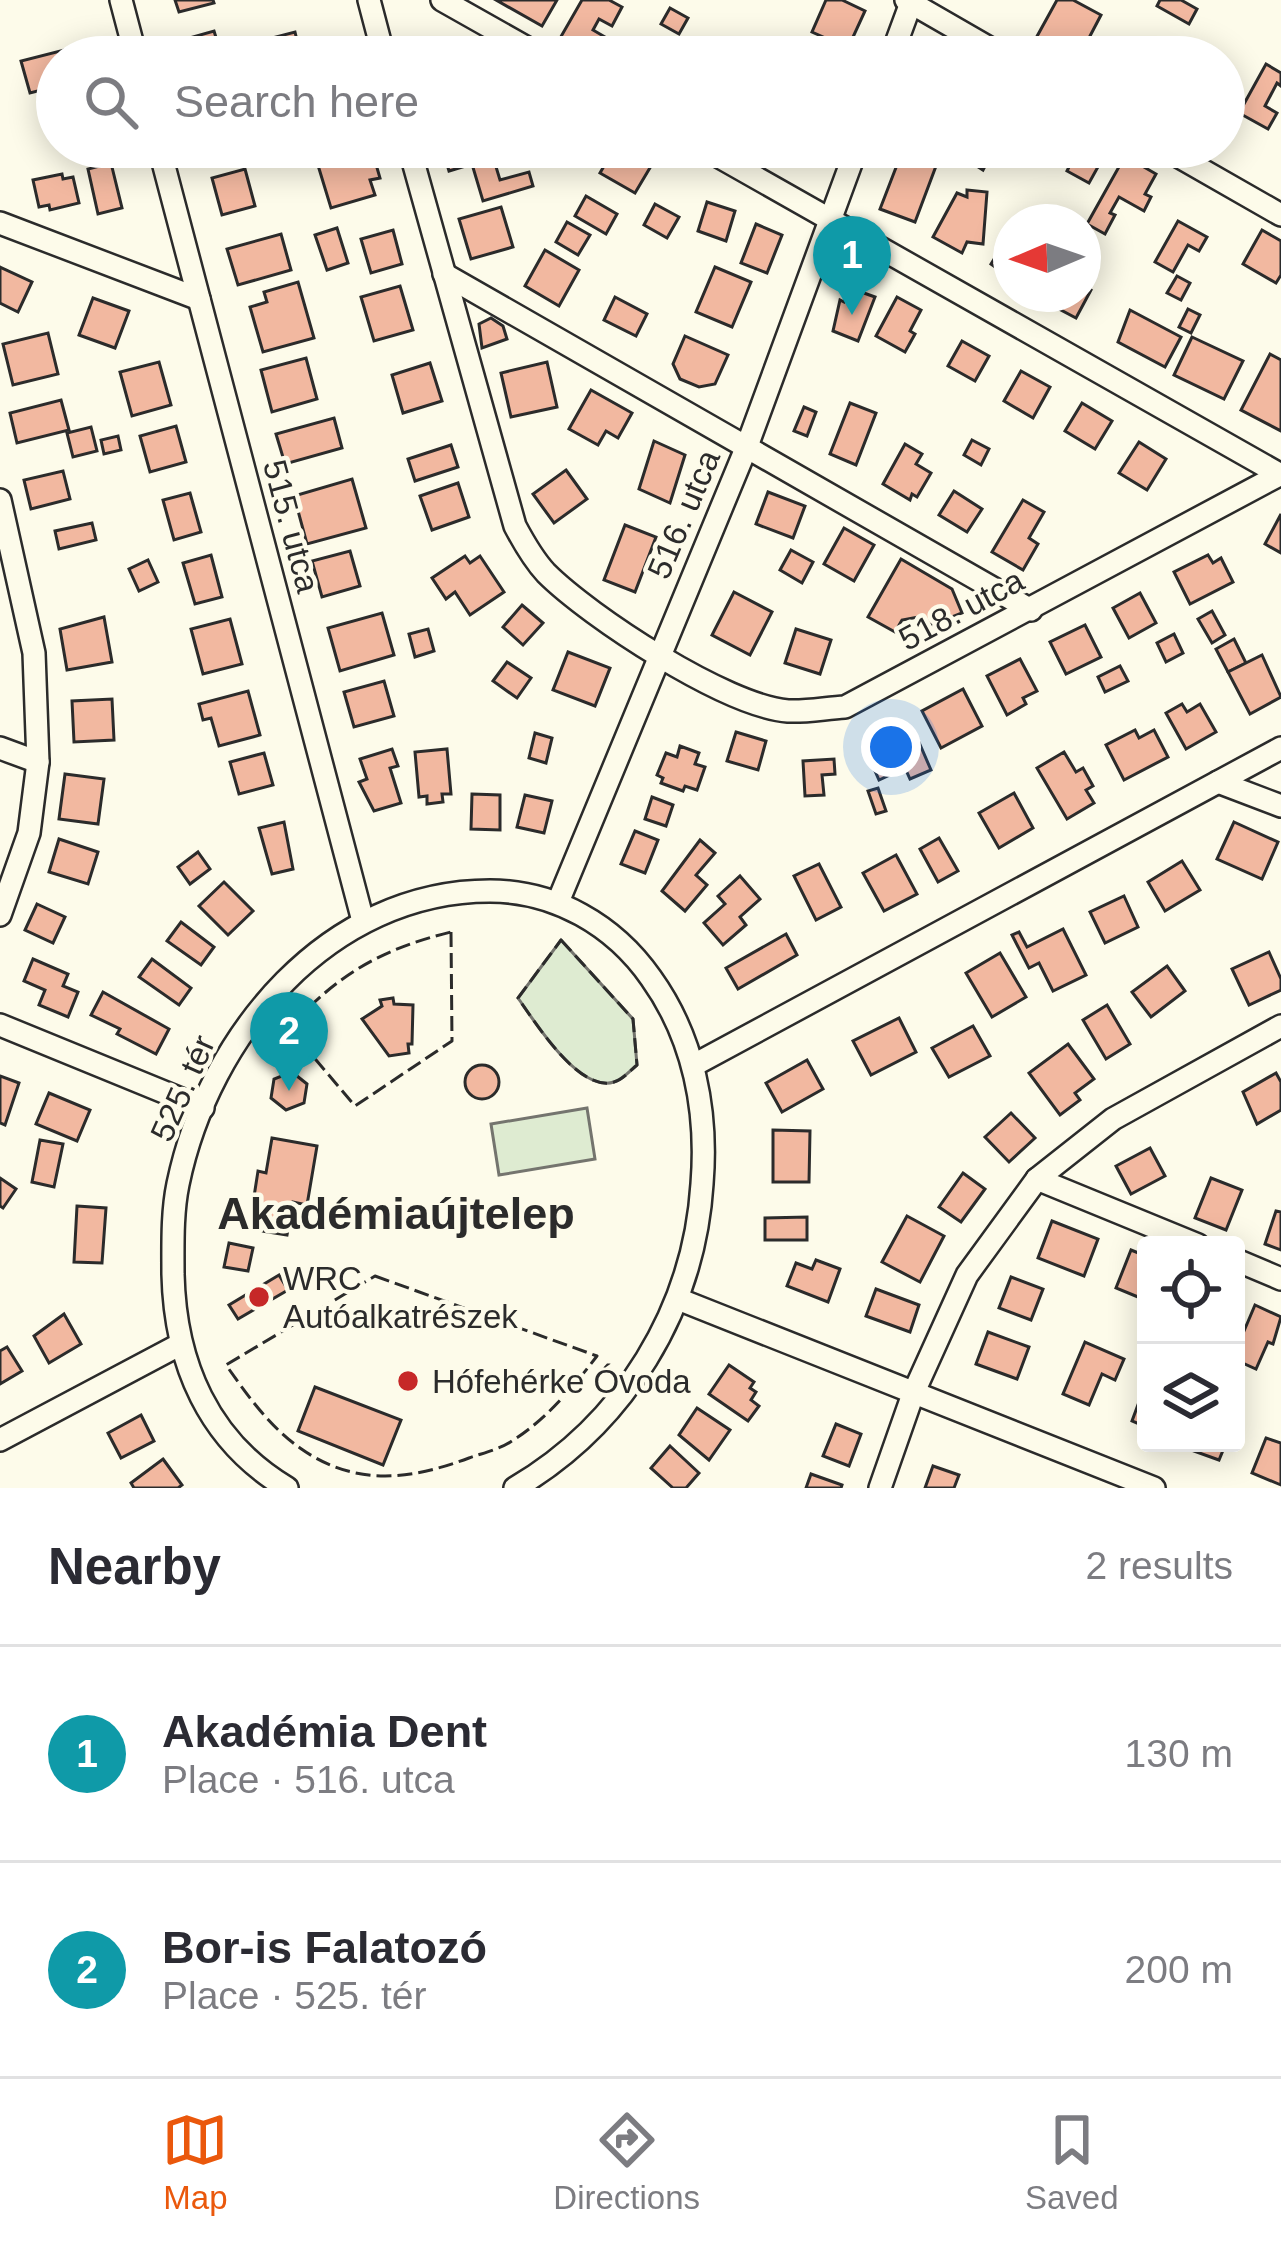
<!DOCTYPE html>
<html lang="en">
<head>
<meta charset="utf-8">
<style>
	body { margin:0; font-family:Helvetica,sans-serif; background:#f2f2f3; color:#2b2b33 }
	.controls { position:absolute; right:36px; bottom:36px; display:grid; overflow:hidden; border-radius:12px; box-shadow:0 6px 30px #0003 }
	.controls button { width:108px; height:108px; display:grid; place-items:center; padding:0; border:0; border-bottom:3px solid #e1e1e2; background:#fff; color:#2b2b33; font:60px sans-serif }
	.compass { position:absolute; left:993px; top:204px; width:108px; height:108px; border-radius:50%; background:#fff; box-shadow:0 6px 30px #0003; rotate:268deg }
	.you { position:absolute; left:891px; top:747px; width:42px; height:42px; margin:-30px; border:9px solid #fff; border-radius:50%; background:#1a73e8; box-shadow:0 0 0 18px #1a73e833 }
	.badge { display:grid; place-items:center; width:78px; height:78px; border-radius:50%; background:#ea580c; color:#fff; font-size:39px; font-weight:700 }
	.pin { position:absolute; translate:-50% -99px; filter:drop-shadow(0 3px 6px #0008) }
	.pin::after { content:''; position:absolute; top:63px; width:42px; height:36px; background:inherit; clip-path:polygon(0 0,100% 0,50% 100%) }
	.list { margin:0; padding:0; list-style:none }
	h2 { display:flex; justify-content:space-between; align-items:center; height:156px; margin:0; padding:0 48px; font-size:51px }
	h2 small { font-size:39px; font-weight:400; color:#7c7c81 }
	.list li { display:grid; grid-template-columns:78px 1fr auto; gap:36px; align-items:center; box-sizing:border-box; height:216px; padding:0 48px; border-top:3px solid #e1e1e2 }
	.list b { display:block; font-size:45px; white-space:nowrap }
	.list p { margin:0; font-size:39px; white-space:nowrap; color:#7c7c81 }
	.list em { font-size:39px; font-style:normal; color:#7c7c81 }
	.icon { flex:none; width:66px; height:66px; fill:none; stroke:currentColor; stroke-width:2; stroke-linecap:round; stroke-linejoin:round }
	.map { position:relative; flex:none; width:1281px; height:1488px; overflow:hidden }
	.search { position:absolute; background:#fff; box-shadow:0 6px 30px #0003; left:36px; right:36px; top:36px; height:132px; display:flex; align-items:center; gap:30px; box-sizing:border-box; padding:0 42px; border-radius:66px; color:#7c7c81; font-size:45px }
	.sheet { height:588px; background:#fff }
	nav { display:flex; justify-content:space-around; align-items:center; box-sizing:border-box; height:168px; border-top:3px solid #e1e1e2; background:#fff; font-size:33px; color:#7c7c81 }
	nav a { display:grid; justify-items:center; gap:6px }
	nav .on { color:#ea580c }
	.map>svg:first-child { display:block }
	.green { fill:#deebd1; stroke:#74746e; stroke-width:3 }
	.building { fill:#f2b8a0; stroke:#2b2b2b; stroke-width:3 }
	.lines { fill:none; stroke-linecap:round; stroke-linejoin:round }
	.minor-casing { stroke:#2b2b2b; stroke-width:26 }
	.minor { stroke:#fdfbea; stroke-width:21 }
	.fence { stroke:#2b2b2b; stroke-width:3; stroke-dasharray:15 6; stroke-linecap:butt }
	.poi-dot { fill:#c62828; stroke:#fdfbea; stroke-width:4.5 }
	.labels { text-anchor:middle; stroke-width:9; stroke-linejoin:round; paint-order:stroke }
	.street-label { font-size:33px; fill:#2b2b2b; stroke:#fdfbea }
	.poi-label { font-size:33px; fill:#2b2b2b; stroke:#fdfbea; text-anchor:start }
	.district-label { font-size:45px; font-weight:bold; fill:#2b2b2b; stroke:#fdfbea }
</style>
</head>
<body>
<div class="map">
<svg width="1281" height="1488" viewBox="0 0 1281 1488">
	<rect width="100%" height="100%" fill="#fdfbea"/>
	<g class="green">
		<path d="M561,940L633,1019L637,1065C630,1071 622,1080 614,1082C579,1093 535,1022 518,998Z"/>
		<polygon points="587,1108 595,1159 499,1175 491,1124"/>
	</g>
	<g class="building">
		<polygon points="175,0 213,0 214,3 179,12"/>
		<polygon points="496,0 557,0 542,26"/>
		<polygon points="582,0 609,0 622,7 612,26 599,19 593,30 605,37 594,57 559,40"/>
		<polygon points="826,0 842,0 865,11 848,48 812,32"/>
		<polygon points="1057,0 1073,0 1101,15 1079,57 1067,57 1035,40"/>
		<polygon points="1160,0 1181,0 1197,9 1189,24 1157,6"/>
		<polygon points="670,8 688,18 679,34 661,24"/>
		<polygon points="214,31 222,57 179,57 175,42"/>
		<polygon points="295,32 301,57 273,57 268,39"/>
		<polygon points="650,38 680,57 638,57"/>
		<polygon points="1117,41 1147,57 1108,57"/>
		<polygon points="76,47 79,57 57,57 57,86 30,93 21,61"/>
		<polygon points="1266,64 1281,73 1281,86 1277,83 1265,106 1277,113 1268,129 1239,113"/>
		<polygon points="371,147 380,178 370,180 375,195 331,208 317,162"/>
		<polygon points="442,147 490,147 500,180 529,172 533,186 483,201 472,164 449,171"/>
		<polygon points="615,147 651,166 635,193 600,173"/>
		<polygon points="769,147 808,147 800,164"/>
		<polygon points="977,147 993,151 983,170 969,161"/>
		<polygon points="1058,147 1109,147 1089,183 1067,171 1072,161 1055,152"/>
		<polygon points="902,152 936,166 915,222 880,209"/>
		<polygon points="1125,156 1156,174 1145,194 1151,197 1144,211 1119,197 1110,213 1115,215 1105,234 1087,224"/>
		<polygon points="111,163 122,208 98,214 88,169"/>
		<polygon points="245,169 255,206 222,215 212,178"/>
		<polygon points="62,174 63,179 73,177 79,203 50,210 49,205 39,207 33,180"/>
		<polygon points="967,190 987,192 983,244 967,242 962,253 933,237 957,193 967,197"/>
		<polygon points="586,196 617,214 606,234 575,216"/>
		<polygon points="707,202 735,211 726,241 698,231"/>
		<polygon points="655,204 679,217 667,238 644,225"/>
		<polygon points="501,207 513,247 471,259 459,219"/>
		<polygon points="1178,221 1207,237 1199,251 1188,245 1173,272 1155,262"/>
		<polygon points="567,222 590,235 578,255 556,242"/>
		<polygon points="756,224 782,235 767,273 741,263"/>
		<polygon points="337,228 348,263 327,270 315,235"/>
		<polygon points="393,230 402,264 371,273 361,239"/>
		<polygon points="1262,230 1281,241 1281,275 1276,283 1243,264"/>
		<polygon points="1011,232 1011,278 991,264"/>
		<polygon points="281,234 291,270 238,285 227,249"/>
		<polygon points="545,250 579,270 559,306 525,286"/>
		<polygon points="0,267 32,282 18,312 0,303"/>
		<polygon points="715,267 751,282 732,327 696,312"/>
		<polygon points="1177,276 1190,283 1181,300 1167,293"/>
		<polygon points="298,282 314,338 263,352 250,307 267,302 264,292"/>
		<polygon points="1083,285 1091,290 1076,318 1046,302 1050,294 1083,294"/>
		<polygon points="400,286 413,330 374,341 361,297"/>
		<polygon points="850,288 875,297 858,341 833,331 840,300 844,302"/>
		<polygon points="615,297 647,314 636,336 604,320"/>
		<polygon points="897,297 921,310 910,331 915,334 905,352 876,336"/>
		<polygon points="93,298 129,311 115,348 79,335"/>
		<polygon points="1188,309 1200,315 1191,333 1179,327"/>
		<polygon points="1130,310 1181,337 1165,367 1118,342"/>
		<polygon points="491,318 503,326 507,339 482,348 479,324"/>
		<polygon points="48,333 58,374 13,385 3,344"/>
		<polygon points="685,336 728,355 715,384 699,387 680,379 673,364"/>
		<polygon points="1192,337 1243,361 1224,399 1174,375"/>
		<polygon points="962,341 989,356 975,381 948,366"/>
		<polygon points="1270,354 1281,360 1281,431 1241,410"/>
		<polygon points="306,358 317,399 272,412 261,370"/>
		<polygon points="159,362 171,405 132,416 120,372"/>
		<polygon points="547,362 557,407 511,417 501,373"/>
		<polygon points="430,363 442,401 403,413 392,375"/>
		<polygon points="1021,371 1050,387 1033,418 1004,401"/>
		<polygon points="591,390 632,413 618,438 606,431 598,445 569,429"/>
		<polygon points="61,400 69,430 17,443 10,413"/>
		<polygon points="850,403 876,413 856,465 830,454"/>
		<polygon points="1082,403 1112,421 1095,449 1065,431"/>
		<polygon points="804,407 816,412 807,436 794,431"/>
		<polygon points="334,418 342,448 285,464 276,434"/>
		<polygon points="176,426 186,462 150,472 140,436"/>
		<polygon points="91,427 97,451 73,457 67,433"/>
		<polygon points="118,436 121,450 104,454 101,440"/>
		<polygon points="972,440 989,449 981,465 964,455"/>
		<polygon points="654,441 685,455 670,503 639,489"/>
		<polygon points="1139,442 1166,459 1147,490 1119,473"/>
		<polygon points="905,444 922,454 916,464 931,473 917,497 912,494 910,500 883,484"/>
		<polygon points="451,445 458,467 415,481 408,459"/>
		<polygon points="566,470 587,499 554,523 533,494"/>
		<polygon points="63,471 70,499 31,509 24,480"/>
		<polygon points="352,479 366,528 307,544 294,496"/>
		<polygon points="458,483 469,517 432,530 420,496"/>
		<polygon points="954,491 982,509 967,532 939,515"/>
		<polygon points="768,492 805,506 793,538 756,524"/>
		<polygon points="190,493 201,532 174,540 163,500"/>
		<polygon points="1023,500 1044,512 1029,538 1038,544 1023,570 992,552"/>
		<polygon points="1281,514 1281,553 1265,544"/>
		<polygon points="92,523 96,540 59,549 55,531"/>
		<polygon points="625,525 656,537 635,592 604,580"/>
		<polygon points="844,528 874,545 854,581 824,564"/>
		<polygon points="791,550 813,562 802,583 780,570"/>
		<polygon points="350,551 360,586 322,597 312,561"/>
		<polygon points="211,555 222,597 195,604 183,563"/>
		<polygon points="1208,555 1213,563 1221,558 1233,582 1190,604 1174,572"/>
		<polygon points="465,556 470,563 480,556 504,592 470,615 455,592 446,599 432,578"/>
		<polygon points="901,559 952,589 962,613 932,625 918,617 902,620 895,632 868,617"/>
		<polygon points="148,560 158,582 139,591 129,569"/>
		<polygon points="734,592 772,612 750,655 712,635"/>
		<polygon points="1140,593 1156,623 1129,638 1113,608"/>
		<polygon points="522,605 543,623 523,645 503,627"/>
		<polygon points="1212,611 1225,635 1212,643 1198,619"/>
		<polygon points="382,613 394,655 340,671 328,628"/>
		<polygon points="104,617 112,662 67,670 60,629"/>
		<polygon points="230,619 242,664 203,674 191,629"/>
		<polygon points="1085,625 1101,657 1066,674 1050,642"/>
		<polygon points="428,629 434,651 415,657 409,634"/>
		<polygon points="796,629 831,640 820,674 785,663"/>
		<polygon points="1174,634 1183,653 1166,662 1157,643"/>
		<polygon points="1234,639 1246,663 1228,672 1216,649"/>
		<polygon points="568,652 610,668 595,706 553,690"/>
		<polygon points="1262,655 1281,697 1250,714 1228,672"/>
		<polygon points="1020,659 1037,691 1023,698 1026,704 1007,715 987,676"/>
		<polygon points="507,662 531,678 517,698 493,681"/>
		<polygon points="1120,666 1128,681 1105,692 1098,677"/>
		<polygon points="384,681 394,716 354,727 344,692"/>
		<polygon points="963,689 982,726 941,748 922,711"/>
		<polygon points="248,691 260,735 219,746 211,718 203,720 199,704"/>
		<polygon points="112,699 114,740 74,742 72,701"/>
		<polygon points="1182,704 1187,712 1200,704 1216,732 1186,749 1166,713"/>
		<polygon points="1135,730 1139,738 1154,730 1168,757 1124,780 1106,745"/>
		<polygon points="898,731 902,739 915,733 931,770 910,779 905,768 879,780 864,746"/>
		<polygon points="736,732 766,741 758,770 727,761"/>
		<polygon points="535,733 552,738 546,763 529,758"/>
		<polygon points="680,746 699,753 695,764 705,767 697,790 685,786 683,791 661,783 663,778 657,775 666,753 677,757"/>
		<polygon points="392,749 398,766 390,768 401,803 374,811 359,782 367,779 360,759"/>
		<polygon points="447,749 451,794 442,794 443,802 427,804 427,796 419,797 415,752"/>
		<polygon points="1064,752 1076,772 1083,768 1093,786 1086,790 1094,803 1067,819 1037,768"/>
		<polygon points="264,753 273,785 239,794 230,762"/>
		<polygon points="834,759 835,774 822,775 824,795 805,796 803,761"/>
		<polygon points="65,774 104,779 98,824 59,819"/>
		<polygon points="878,788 886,811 876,814 868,791"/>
		<polygon points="1014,793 1033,828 999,848 979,813"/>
		<polygon points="472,794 500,795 500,830 471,829"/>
		<polygon points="525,795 552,801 544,833 517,827"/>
		<polygon points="652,797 673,805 666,826 645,819"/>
		<polygon points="284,822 293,869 272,874 259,828"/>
		<polygon points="1234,822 1278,842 1262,879 1217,859"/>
		<polygon points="635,831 658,840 645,873 621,864"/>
		<polygon points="939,838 958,871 938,882 920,849"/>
		<polygon points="59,839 98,852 88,884 49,872"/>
		<polygon points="700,840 715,853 696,875 707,885 685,911 662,891"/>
		<polygon points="198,852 210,869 190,884 178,867"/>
		<polygon points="896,855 917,894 884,911 863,873"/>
		<polygon points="1182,861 1200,890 1165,911 1148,882"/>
		<polygon points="819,864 841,907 816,920 794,876"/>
		<polygon points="740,876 760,899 740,917 746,925 723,945 704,923 725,904 718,896"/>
		<polygon points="224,882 253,911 228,935 199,906"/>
		<polygon points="1124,896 1138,927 1105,943 1090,912"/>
		<polygon points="37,904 65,917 53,943 25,930"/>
		<polygon points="181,922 214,947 201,965 167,941"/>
		<polygon points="1063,929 1086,975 1053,991 1039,963 1029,968 1012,935 1019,932 1027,947"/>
		<polygon points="786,934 797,955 738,989 726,968"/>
		<polygon points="1269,952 1281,979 1281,990 1249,1005 1232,969"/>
		<polygon points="1000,953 1026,997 992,1017 966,973"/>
		<polygon points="33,959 68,974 63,986 78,992 68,1017 39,1005 45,990 24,981"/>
		<polygon points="152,959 191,988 179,1005 139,977"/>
		<polygon points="1167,966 1185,991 1151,1017 1132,992"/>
		<polygon points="103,992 169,1029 156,1054 117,1034 120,1029 91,1015"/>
		<polygon points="393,998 394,1004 413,1005 412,1044 408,1044 409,1053 389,1056 362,1019 382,1006 380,1000"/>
		<polygon points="1107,1005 1130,1044 1106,1059 1083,1020"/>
		<polygon points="899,1018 916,1052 871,1075 853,1041"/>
		<polygon points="973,1026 990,1056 949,1077 932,1048"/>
		<polygon points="1068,1044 1094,1079 1075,1093 1080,1100 1060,1115 1029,1073"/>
		<polygon points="807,1060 823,1089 782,1112 766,1083"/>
		<circle cx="482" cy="1082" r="17"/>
		<polygon points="292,1072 307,1084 304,1103 286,1110 271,1098 274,1079"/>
		<polygon points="1276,1073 1281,1082 1281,1110 1257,1124 1243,1092"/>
		<polygon points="0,1076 19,1083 5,1125 0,1123"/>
		<polygon points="49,1093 90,1110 77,1141 36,1124"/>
		<polygon points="1011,1113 1035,1138 1009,1162 985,1137"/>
		<polygon points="773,1130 810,1131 809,1182 773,1182"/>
		<polygon points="272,1138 317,1146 307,1205 293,1202 287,1235 249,1229 258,1171 266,1173"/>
		<polygon points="40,1140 63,1144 54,1187 32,1182"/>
		<polygon points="1150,1148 1165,1176 1131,1194 1116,1166"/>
		<polygon points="963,1173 985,1189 961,1222 939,1207"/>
		<polygon points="0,1178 16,1189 3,1208 0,1206"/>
		<polygon points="1211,1178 1242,1190 1226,1230 1195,1218"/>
		<polygon points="77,1206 106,1208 102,1263 74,1262"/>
		<polygon points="1276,1211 1281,1212 1281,1250 1265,1244"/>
		<polygon points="907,1216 944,1236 920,1282 882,1262"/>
		<polygon points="807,1217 807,1240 765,1240 765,1218"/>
		<polygon points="1052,1221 1098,1239 1084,1276 1038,1258"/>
		<polygon points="229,1243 253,1248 248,1271 224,1267"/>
		<polygon points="1131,1250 1146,1256 1146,1282 1138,1297 1116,1288"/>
		<polygon points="816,1260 840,1269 828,1302 787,1286 796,1263 812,1269"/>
		<polygon points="279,1275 288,1290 238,1319 229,1305"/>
		<polygon points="1011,1277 1043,1289 1031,1320 999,1308"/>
		<polygon points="876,1289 919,1305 910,1332 866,1316"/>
		<polygon points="1255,1305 1281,1317 1273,1344 1268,1342 1256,1369 1236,1360 1236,1350"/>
		<polygon points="64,1314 81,1344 49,1363 34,1336"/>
		<polygon points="988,1332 1029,1347 1017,1379 976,1364"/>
		<polygon points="1085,1342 1124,1359 1115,1380 1102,1374 1089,1405 1063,1394"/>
		<polygon points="7,1347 22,1371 0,1384 0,1351"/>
		<polygon points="729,1365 754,1382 750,1388 756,1392 751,1400 759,1406 748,1421 709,1394"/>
		<polygon points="1146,1383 1146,1427 1132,1421"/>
		<polygon points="315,1387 401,1420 383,1465 298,1431"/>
		<polygon points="697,1408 730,1430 709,1460 679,1435"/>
		<polygon points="141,1415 154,1441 121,1458 108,1433"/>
		<polygon points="836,1424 861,1434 849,1466 823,1456"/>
		<polygon points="1266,1438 1281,1443 1281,1485 1252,1473"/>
		<polygon points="1191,1443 1226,1443 1219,1460 1188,1449"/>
		<polygon points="670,1446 699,1473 686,1488 673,1488 651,1468"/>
		<polygon points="163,1459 182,1485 178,1488 134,1488 131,1483"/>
		<polygon points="933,1466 959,1475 954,1488 925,1488"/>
		<polygon points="811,1474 842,1485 841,1488 806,1488"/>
	</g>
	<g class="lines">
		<g class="minor-casing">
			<g id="minor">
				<polyline points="121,0 136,57"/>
				<polyline points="369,0 384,57"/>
				<polyline points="442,0 543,57"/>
				<polyline points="906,0 1005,57"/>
				<polyline points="891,57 912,0"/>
				<polyline points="159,147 363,921"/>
				<path d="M409,147L515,526C524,543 533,559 546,573C590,617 726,706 788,711C807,712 826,708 845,707L1281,474"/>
				<polyline points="702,147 1281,475"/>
				<polyline points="1162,147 1281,215"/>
				<polyline points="0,223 199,299"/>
				<polyline points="444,274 1031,610"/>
				<polyline points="0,500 34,653 38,762 29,833 0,915"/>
				<polyline points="0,748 38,762"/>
				<polyline points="1218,782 1281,806"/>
				<polyline points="558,902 747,446 857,147"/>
				<polyline points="0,1025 203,1108"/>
				<polyline points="694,1065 1281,748"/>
				<polyline points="1037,1179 1198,1245"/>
				<polyline points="1236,1260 1281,1279"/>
				<polyline points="678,1299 1154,1488"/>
				<polyline points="0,1440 179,1345"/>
				<path d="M287,1488C208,1441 175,1363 173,1274C173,1244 172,1213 178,1184C209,1034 329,891 490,891C555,891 614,925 651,978C694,1038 708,1111 702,1184C694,1310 624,1424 515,1488"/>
				<polyline points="880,1488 913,1394 967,1275 1037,1179 1113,1119 1281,1026"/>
			</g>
		</g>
		<use href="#minor" class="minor"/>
		<g class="fence">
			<path d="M451,932L452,1041L355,1106L289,1028C337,975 381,949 451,932Z"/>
			<path d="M561,940L633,1019L637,1065C630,1071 622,1080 614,1082C579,1093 535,1022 518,998Z"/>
			<path d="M375,1276L597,1356C573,1387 547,1419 512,1441C500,1449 483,1453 469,1458C410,1480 355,1487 300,1448C269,1426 248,1396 226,1365Z"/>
		</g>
	</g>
	<g class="poi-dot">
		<circle cx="259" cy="1297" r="12"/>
		<circle cx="408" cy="1381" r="12"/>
	</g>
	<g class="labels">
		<g class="street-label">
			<text transform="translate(683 514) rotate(-67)" y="12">516. utca</text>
			<text transform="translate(292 526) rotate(75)" y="12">515. utca</text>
			<text transform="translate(961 609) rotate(-28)" y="12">518. utca</text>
			<text transform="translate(182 1088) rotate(-66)" y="12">525. tér</text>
		</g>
		<g class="poi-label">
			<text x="283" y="1290">WRC<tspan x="283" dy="38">Autóalkatrészek</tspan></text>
			<text x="432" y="1393">Hófehérke Óvoda</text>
		</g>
		<g class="district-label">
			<text x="396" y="1229">Akadémiaújtelep</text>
		</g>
	</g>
</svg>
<div class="controls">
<button><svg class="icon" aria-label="locate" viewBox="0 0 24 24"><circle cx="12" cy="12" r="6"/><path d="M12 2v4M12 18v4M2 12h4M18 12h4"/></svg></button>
<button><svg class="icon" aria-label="layers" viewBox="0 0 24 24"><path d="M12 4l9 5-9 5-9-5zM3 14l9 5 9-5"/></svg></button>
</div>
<svg class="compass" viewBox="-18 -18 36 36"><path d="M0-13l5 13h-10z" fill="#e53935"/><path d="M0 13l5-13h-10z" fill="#7c7c81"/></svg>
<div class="you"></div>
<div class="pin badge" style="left:852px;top:315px;background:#0f9aa8">1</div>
<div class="pin badge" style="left:289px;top:1091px;background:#0f9aa8">2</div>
<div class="search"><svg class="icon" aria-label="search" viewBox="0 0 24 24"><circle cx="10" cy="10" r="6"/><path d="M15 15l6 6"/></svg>Search here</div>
</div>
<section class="sheet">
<h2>Nearby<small>2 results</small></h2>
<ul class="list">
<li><span class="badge" style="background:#0f9aa8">1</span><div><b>Akadémia Dent</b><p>Place · 516. utca</p></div><em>130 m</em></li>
<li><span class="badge" style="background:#0f9aa8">2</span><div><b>Bor-is Falatozó</b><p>Place · 525. tér</p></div><em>200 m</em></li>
</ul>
</section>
<nav>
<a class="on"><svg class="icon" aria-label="map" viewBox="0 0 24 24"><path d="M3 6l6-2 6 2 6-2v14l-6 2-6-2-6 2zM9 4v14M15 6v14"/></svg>Map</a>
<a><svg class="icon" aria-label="directions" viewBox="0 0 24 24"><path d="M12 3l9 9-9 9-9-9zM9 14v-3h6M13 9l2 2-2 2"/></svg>Directions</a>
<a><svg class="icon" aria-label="saved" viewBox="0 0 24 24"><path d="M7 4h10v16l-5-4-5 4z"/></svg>Saved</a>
</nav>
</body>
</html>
